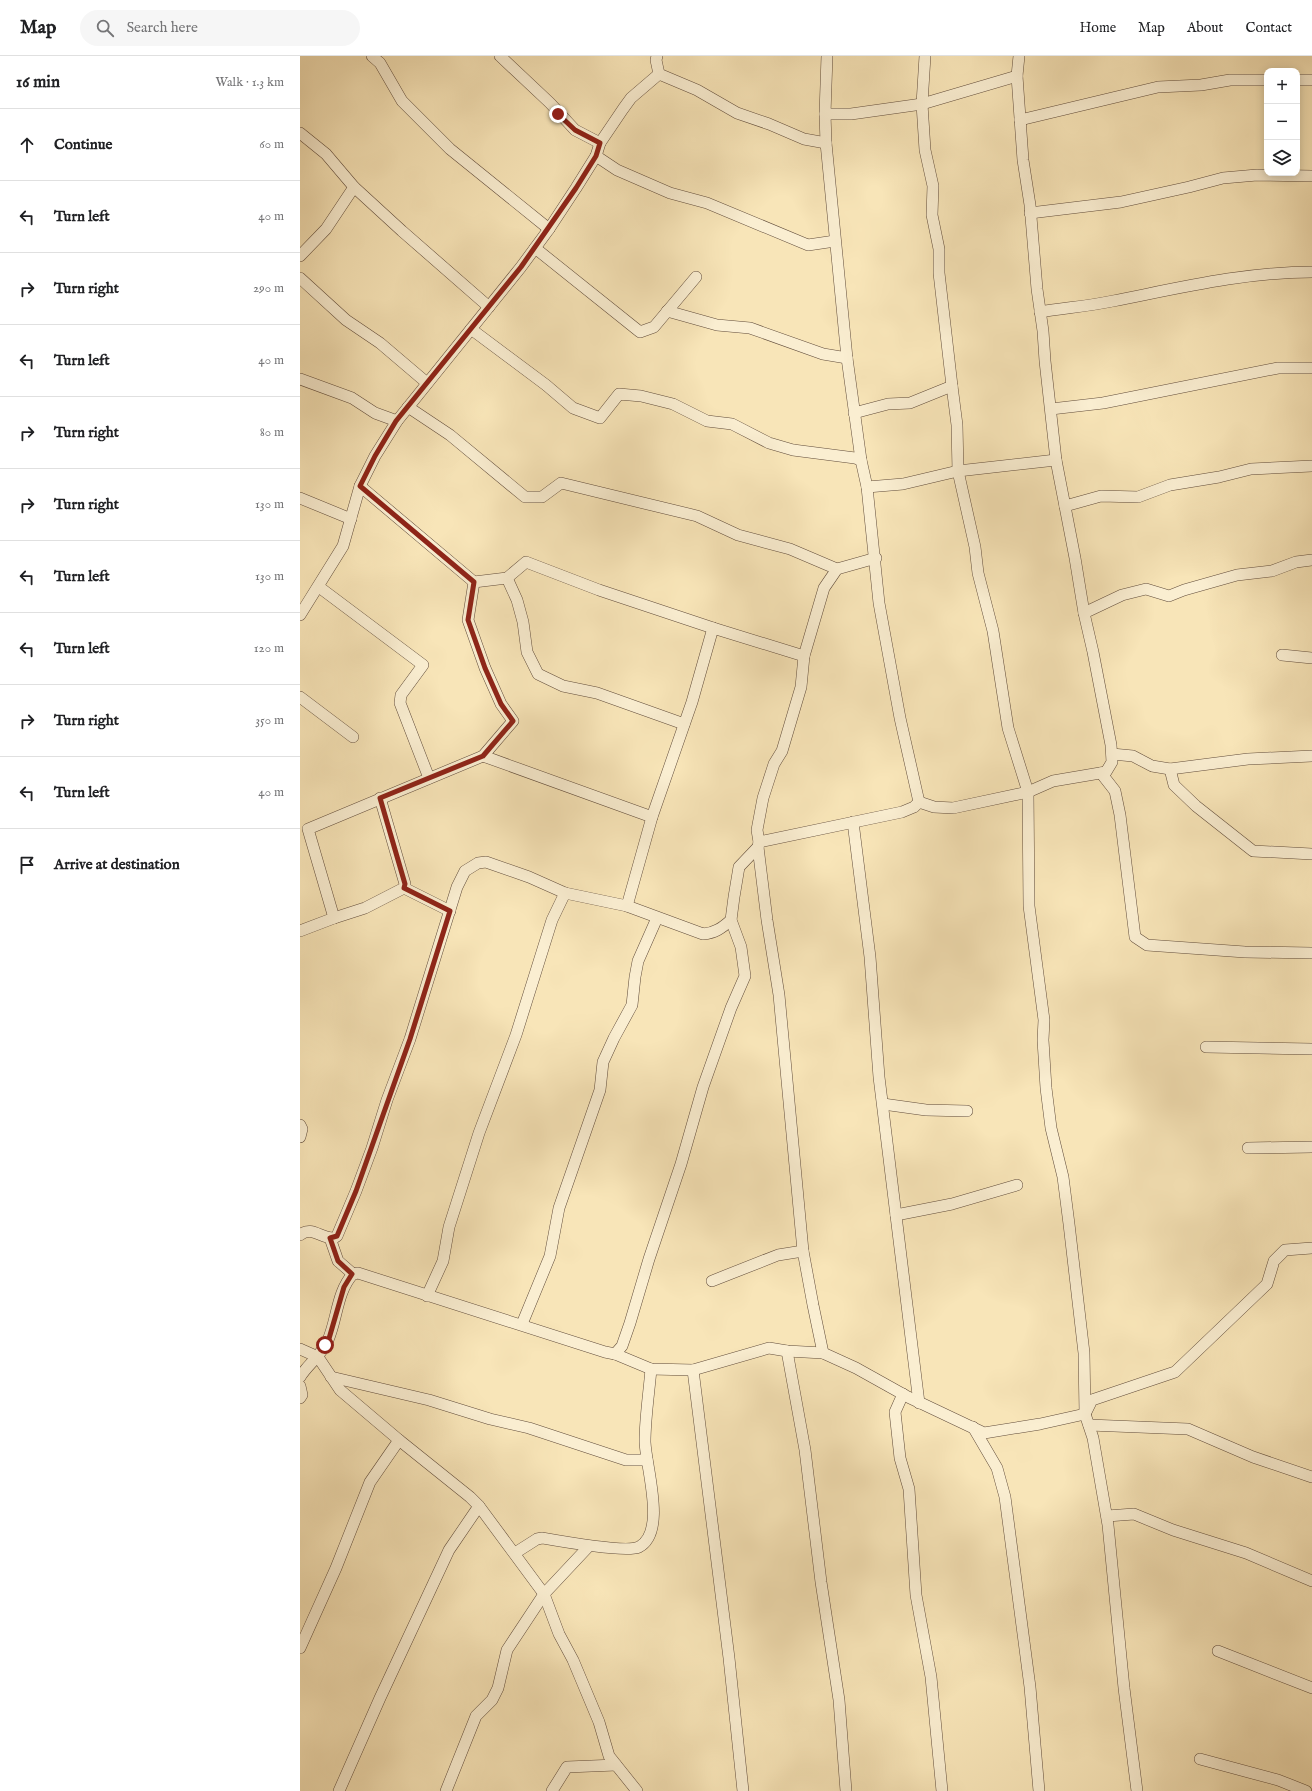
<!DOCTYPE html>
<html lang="en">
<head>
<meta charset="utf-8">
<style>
	body { margin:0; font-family:"IM FELL English",serif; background:#f6f6f6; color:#202124 }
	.controls { position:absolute; right:12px; top:12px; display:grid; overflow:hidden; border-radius:8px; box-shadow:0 2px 10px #0003 }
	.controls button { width:36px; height:36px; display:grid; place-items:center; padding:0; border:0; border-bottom:1px solid #e0e0e0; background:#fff; color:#202124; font:20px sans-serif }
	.stop { position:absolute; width:12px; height:12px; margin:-9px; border:3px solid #8f2418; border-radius:50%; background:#fff }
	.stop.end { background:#8f2418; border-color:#fff; box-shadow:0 1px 4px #0008 }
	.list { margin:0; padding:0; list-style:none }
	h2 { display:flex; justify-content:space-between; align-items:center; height:52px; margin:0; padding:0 16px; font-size:17px }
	h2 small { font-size:13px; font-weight:400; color:#757577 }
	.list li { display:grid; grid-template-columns:26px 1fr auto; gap:12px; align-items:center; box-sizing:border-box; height:72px; padding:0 16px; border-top:1px solid #e0e0e0 }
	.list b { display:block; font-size:15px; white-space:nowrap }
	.list em { font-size:13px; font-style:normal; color:#757577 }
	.icon { flex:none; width:22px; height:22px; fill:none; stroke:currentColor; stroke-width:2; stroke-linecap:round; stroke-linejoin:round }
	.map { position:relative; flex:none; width:1012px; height:1735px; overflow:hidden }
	header { display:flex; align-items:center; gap:24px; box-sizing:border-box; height:56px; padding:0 20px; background:#fff; border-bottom:1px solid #e0e0e0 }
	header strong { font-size:19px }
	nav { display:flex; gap:22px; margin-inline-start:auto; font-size:14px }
	.search { width:280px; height:36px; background:#f6f6f6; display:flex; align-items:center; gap:10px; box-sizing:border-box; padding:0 14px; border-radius:22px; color:#757577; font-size:15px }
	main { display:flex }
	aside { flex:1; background:#fff }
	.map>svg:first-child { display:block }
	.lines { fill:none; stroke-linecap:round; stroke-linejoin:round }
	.minor-casing { stroke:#614c3b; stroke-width:12 }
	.minor { stroke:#faeed1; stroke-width:11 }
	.route { stroke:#8f2418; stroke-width:5 }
</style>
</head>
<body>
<header>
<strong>Map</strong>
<div class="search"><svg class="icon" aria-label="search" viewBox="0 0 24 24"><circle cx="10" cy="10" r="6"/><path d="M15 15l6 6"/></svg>Search here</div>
<nav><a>Home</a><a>Map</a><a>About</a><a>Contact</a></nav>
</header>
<main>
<aside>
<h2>16 min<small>Walk · 1.3 km</small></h2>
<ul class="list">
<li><svg class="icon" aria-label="ahead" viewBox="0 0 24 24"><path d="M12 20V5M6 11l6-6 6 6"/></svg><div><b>Continue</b></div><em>60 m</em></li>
<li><svg class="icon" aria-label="left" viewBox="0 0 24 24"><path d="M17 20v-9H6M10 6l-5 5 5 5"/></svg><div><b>Turn left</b></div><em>40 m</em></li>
<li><svg class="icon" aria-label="right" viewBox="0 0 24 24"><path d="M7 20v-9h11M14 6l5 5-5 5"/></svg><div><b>Turn right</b></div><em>290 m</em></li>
<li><svg class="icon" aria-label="left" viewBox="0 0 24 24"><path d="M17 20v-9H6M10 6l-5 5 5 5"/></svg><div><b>Turn left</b></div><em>40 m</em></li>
<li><svg class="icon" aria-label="right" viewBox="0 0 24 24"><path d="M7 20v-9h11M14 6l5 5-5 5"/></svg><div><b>Turn right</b></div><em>80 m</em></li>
<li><svg class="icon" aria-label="right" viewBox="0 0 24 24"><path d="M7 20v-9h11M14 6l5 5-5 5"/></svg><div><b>Turn right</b></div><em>130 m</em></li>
<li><svg class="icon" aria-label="left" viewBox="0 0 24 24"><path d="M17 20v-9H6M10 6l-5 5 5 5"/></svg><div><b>Turn left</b></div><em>130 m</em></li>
<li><svg class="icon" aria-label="left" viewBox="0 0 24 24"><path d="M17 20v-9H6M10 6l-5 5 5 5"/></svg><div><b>Turn left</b></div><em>120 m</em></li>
<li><svg class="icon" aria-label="right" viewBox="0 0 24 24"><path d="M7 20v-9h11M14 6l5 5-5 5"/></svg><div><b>Turn right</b></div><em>350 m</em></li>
<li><svg class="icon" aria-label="left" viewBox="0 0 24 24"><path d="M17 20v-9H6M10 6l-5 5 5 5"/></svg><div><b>Turn left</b></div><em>40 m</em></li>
<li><svg class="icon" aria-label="arrive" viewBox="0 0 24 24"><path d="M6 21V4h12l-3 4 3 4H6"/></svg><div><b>Arrive at destination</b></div></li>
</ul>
</aside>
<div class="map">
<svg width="1012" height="1735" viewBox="0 0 1012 1735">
	<rect width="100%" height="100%" fill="#f8e5b8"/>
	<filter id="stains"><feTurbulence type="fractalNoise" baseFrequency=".005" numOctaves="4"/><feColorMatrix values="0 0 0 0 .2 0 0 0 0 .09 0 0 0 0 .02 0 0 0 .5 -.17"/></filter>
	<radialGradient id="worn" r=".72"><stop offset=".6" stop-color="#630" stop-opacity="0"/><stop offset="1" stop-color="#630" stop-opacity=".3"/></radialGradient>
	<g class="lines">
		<g class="minor-casing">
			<g id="minor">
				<polyline points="72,0 80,7 102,45 150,93 249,173"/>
				<polyline points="200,0 250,47 275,74 300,87"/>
				<polyline points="527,0 525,58 526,87 547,302 561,404 567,431 579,547 600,662 619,746"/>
				<polyline points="359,18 397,34 437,57 469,68 504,83 526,87"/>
				<polyline points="997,24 1012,24"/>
				<polyline points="525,58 551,58 622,48 717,20"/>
				<polyline points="720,64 858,31 901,29 930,24 967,24"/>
				<polyline points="0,77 26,98 54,131 102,175 189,251"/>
				<polyline points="296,100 317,114 370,137 407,147 508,189 535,185"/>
				<polyline points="730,157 821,146 889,131 923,122 957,119 1012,120"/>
				<polyline points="235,192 340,276 354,271 396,221"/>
				<polyline points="0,200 26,173 54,131"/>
				<polyline points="0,222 46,264 80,287 127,327"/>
				<polyline points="367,255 417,269 450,272 523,298 547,302"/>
				<path d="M740,256C764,252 789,250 813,245C879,232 944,216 1012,216"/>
				<polyline points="171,273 246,329 273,352 300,362 319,338 341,340 373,348 407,365 432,368 469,387 493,394 555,402 561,404"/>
				<polyline points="0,323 52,342 75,357 97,365"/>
				<polyline points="652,330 657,369 658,415 675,491 678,517 693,575 708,672 728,736 729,850 744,964 743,984 746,1032 751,1072 763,1121 769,1168 784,1297 785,1358 793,1382 808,1469 824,1632 837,1735"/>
				<polyline points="108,351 150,379 225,441 242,441 261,427 397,460 438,479 490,493 537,513"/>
				<polyline points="751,353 803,347 978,312 1012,312"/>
				<polyline points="554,357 588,348 610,347 652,330 639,217 639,193 632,159 633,130 625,94 622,48 625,0"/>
				<polyline points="567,431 603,428 658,415 756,404"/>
				<polyline points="0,442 51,463"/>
				<polyline points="765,450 801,440 838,441 870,429 919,421 951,413 1012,410"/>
				<polyline points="207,522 217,544 223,566 227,596 238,618 263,630 297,637 384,668"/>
				<polyline points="174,526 207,522 226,506 299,534 413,572"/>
				<polyline points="19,531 123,609 101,639 100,647 129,722"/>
				<polyline points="784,557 822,539 846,533 869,540 884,534 937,519 972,515 996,506 1012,504"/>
				<polyline points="0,559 43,490 60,430 75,400 97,365 221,211 249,173 276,132 296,100 300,87 323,53 331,42 359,18 356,4 357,0"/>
				<polyline points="982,599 1012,602"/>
				<polyline points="504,600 524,532 537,513 576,502"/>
				<polyline points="0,641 53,681"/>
				<polyline points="812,698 833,700 852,710 870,713 948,703 1012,700"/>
				<polyline points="870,713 874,729 896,750 953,795 1012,798"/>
				<polyline points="801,717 815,735 820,759 835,881 847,889 945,896 1012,897"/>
				<polyline points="619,746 634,751 653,752 728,736 753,725 806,716 812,706 811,689 793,596 784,557 775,502 756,404 745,305 743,275 737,233 730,149 723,104 717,20 719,0"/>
				<polyline points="553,766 570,901 579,1021 619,1347"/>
				<polyline points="459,786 602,756 614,751 619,746"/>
				<polyline points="458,791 467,864 479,939 503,1195 513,1249 523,1297"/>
				<polyline points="104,832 150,855"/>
				<polyline points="327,850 352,761"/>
				<polyline points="34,862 65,852 104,832 105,828 80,742"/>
				<polyline points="0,875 34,862 8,773 183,700 213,665 201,648 185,612 168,564 174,526 60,430"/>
				<polyline points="906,991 1012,993"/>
				<polyline points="583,1048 626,1054 667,1055"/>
				<polyline points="0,1069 2,1073 0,1081"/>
				<polyline points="948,1092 1012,1091"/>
				<polyline points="596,1159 652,1148 717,1129"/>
				<path d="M0,1179C12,1169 21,1183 34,1182L37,1180L56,1135L72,1092L87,1044L110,983L157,831L165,815L178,807L186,806L229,821L265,837L327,850L403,878C415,877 422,872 431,864"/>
				<polyline points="30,1182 38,1205 53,1218"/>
				<polyline points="412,1225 478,1199 503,1195"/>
				<polyline points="127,1240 143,1205 149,1171 179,1077 216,979 252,864 265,837"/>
				<polyline points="222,1268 250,1200 259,1152 300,1034 303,1006 314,982 332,949 335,921 338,905 357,862"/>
				<polyline points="0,1293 18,1301 40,1334 99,1384 170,1441 179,1450 244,1538 259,1578 273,1604 299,1666 309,1700 337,1735"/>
				<polyline points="487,1295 505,1394 521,1526 539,1644 546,1735"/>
				<polyline points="315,1298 351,1313 393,1314 469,1292 487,1295 523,1297 556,1312 608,1341 684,1377 740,1368 785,1358 792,1344 875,1316 967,1228 974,1205 985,1194 1012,1192"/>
				<polyline points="393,1314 429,1602 443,1735"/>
				<path d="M0,1321C8,1308 22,1299 28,1284C37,1264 37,1235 53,1218L58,1217L305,1296L315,1298L322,1290L330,1267L349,1203L381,1108L403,1031L431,952L445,920L441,891L431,864L434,841L439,811L458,791L459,786L457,774L463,742L474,708L482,695L501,631L504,600L413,572L392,646L352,761L183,700"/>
				<polyline points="31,1321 129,1344 190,1363 229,1372 326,1404 347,1404"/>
				<polyline points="0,1330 2,1339 0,1342"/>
				<polyline points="603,1338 595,1356 600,1402 609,1433 616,1539 631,1621 642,1735"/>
				<polyline points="789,1369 888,1373 953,1401 1012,1421"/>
				<polyline points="673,1371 697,1412 705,1441 730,1631 739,1735"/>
				<polyline points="807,1460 834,1458 873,1474 946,1497 1012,1525"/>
				<path d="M215,1497L237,1483L242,1482C259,1485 326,1497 339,1491C367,1476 346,1412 345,1386C345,1362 349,1337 351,1313"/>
				<polyline points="0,1592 36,1512 70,1426 99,1384"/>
				<polyline points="918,1595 1012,1632"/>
				<polyline points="900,1703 978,1724 1006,1735"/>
				<polyline points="39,1735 80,1642 149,1494 179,1450"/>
				<polyline points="146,1735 176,1660 192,1644 198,1632 207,1594 244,1538 289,1490"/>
				<polyline points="252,1735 267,1711 316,1709"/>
			</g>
		</g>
		<use href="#minor" class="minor"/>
	</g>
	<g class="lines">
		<polyline class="route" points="25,1289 28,1286 44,1231 52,1218 38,1205 30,1182 37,1180 56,1135 110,983 150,855 104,832 105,828 80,742 183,700 213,665 201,648 185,612 168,564 174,526 60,430 75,400 96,365 221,211 276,132 296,100 300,87 275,74 258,58"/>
	</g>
	<rect width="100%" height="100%" filter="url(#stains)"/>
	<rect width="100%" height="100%" fill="url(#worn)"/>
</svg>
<div class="controls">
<button>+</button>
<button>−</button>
<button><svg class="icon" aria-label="layers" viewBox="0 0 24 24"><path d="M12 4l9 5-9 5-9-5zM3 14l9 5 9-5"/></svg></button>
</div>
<div class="stop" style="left:25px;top:1289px"></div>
<div class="stop end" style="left:258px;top:58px"></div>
</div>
</main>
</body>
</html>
